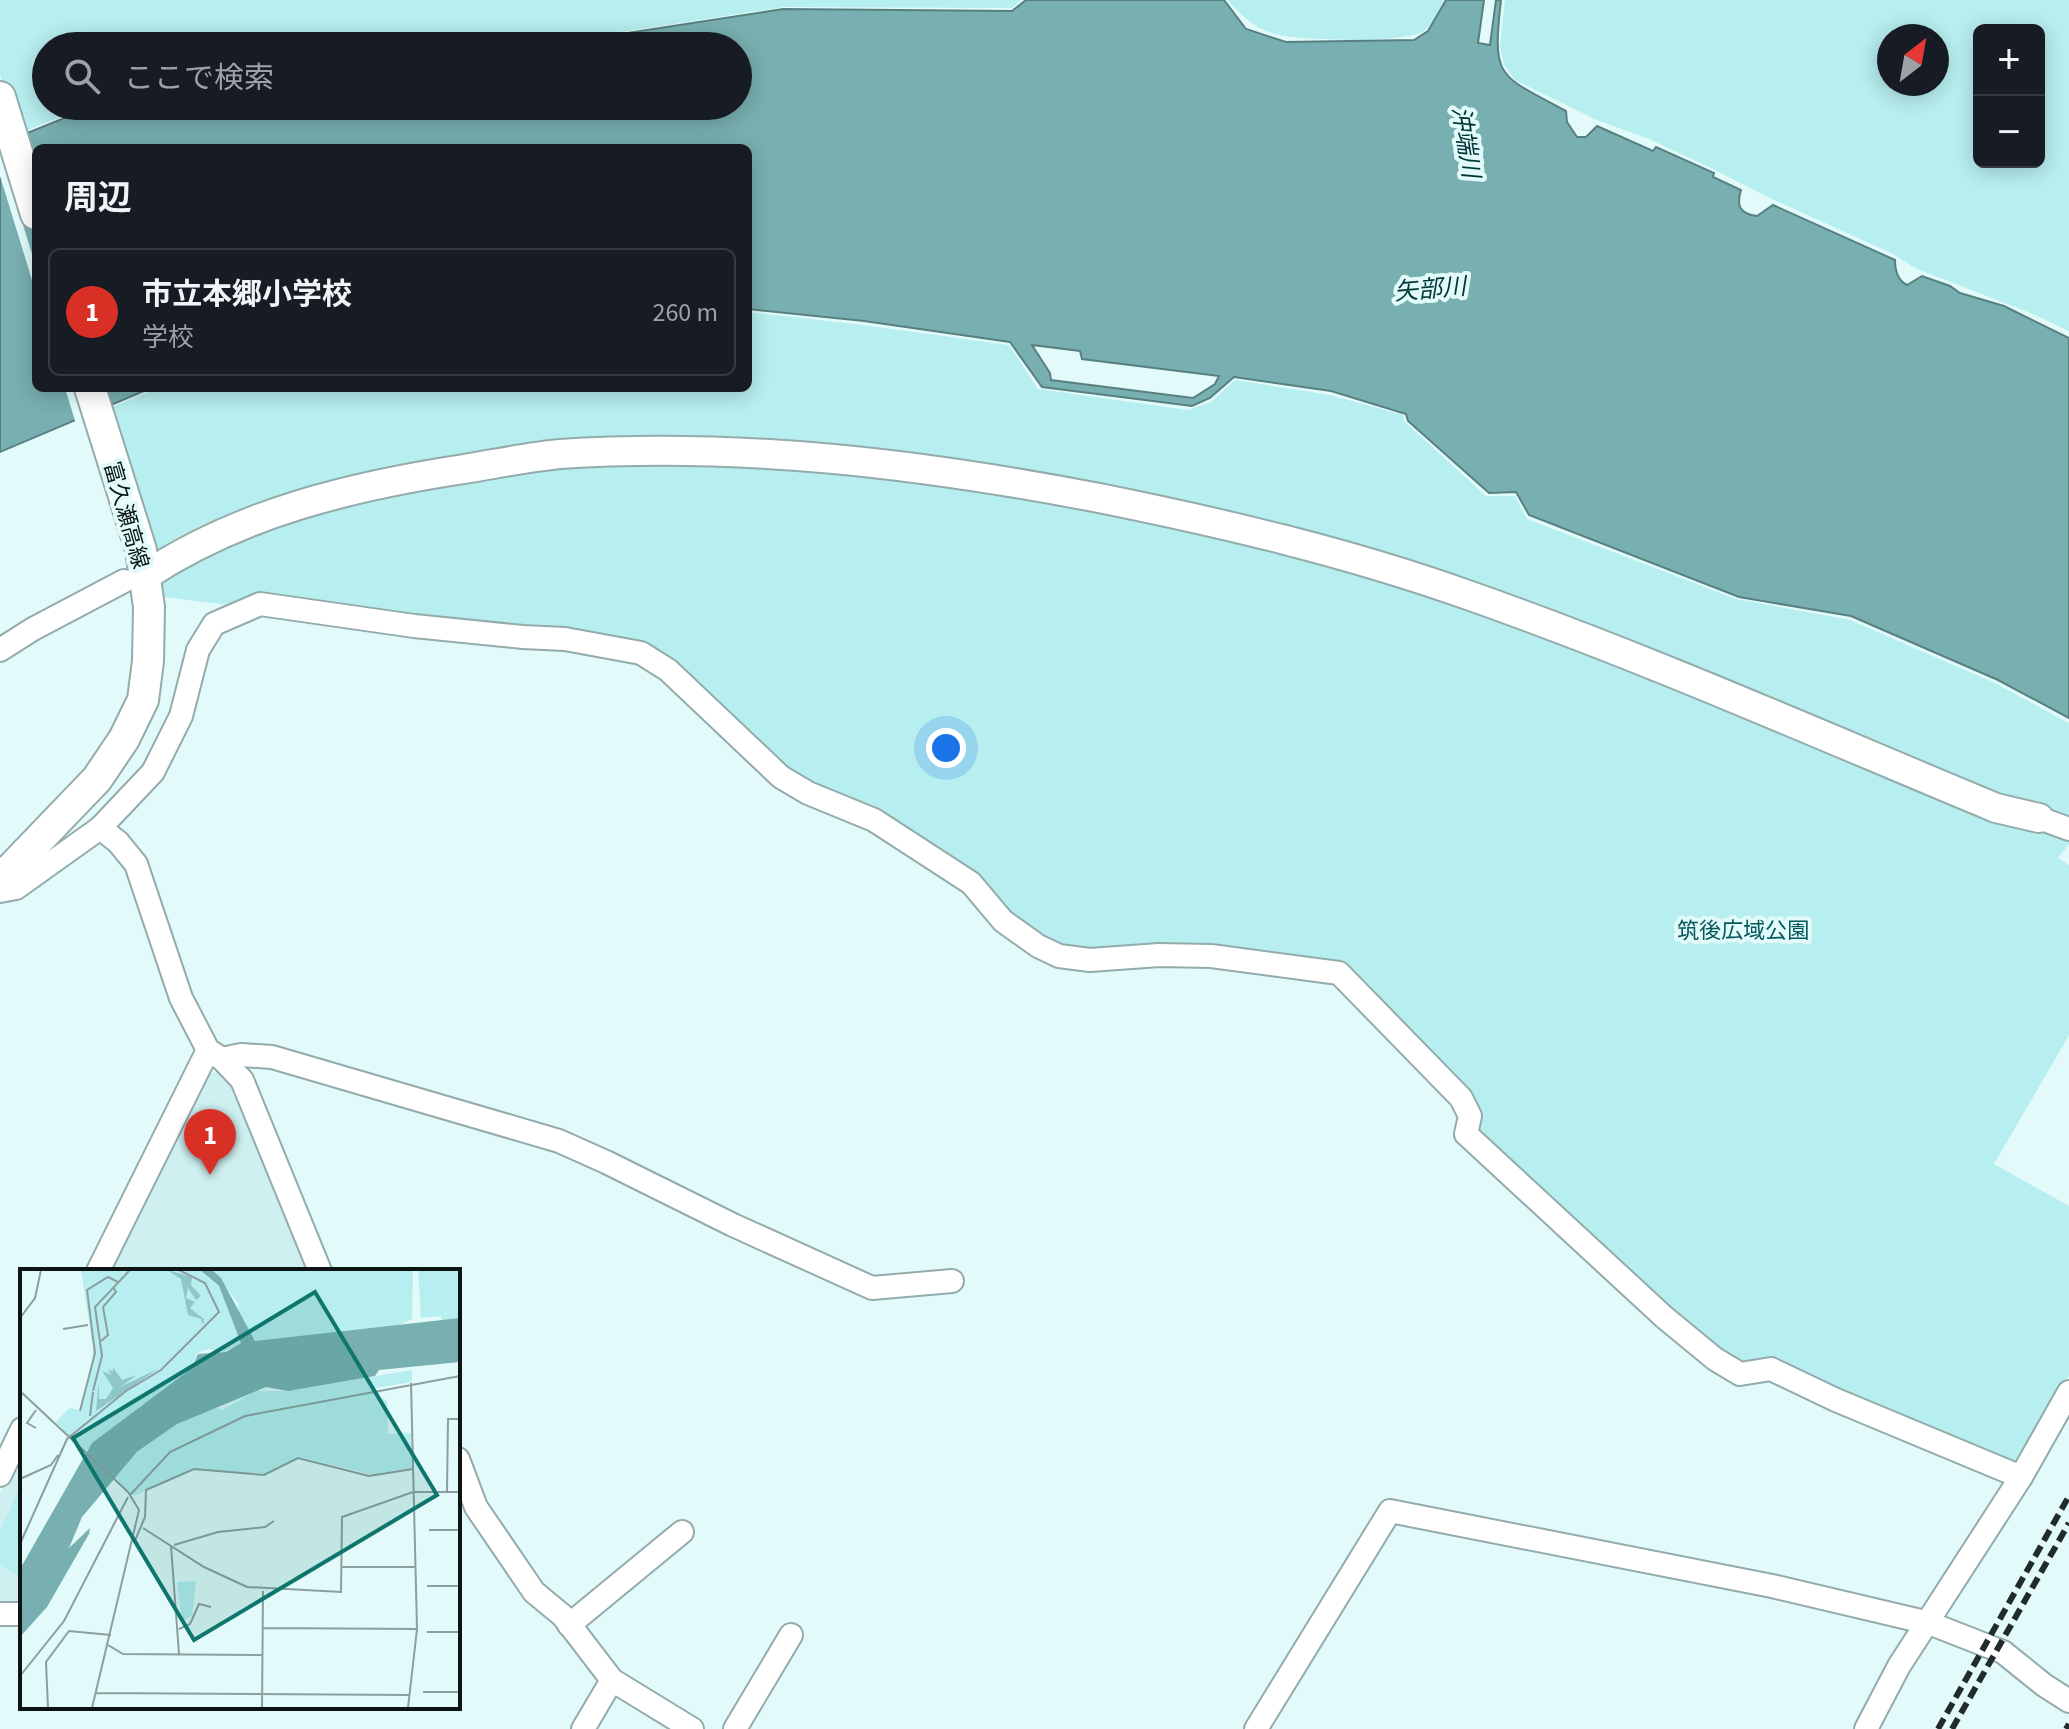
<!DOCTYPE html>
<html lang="ja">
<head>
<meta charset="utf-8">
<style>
	body { margin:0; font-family:"Source Sans 3","Noto Sans JP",sans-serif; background:#20242c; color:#f1f3f6 }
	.controls { position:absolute; right:24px; top:24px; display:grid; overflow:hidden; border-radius:12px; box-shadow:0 4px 20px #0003 }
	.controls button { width:72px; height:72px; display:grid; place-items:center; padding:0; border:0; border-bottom:2px solid #363941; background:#171b24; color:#f1f3f6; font:40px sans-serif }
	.compass { position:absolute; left:1877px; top:24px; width:72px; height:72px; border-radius:50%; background:#171b24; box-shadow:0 4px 20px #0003; rotate:31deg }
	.you { position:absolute; left:946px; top:748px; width:28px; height:28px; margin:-20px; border:6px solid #fff; border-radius:50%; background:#1a73e8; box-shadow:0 0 0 12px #1a73e833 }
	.badge { display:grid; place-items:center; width:52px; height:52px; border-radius:50%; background:#d93025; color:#fff; font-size:26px; font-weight:700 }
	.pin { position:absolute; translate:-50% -66px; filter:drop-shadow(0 2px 4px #0008) }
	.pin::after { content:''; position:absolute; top:42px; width:28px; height:24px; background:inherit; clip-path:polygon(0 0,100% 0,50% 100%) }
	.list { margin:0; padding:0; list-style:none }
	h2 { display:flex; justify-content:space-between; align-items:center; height:104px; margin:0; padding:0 32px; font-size:34px }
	h2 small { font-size:26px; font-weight:400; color:#9ea1a6 }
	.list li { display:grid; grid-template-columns:52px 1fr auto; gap:24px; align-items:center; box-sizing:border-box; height:128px; margin:0 16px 16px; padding:0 16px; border:2px solid #363941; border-radius:12px }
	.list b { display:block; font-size:30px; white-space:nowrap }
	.list p { margin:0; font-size:26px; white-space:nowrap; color:#9ea1a6 }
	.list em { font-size:26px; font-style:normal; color:#9ea1a6 }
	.icon { flex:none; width:44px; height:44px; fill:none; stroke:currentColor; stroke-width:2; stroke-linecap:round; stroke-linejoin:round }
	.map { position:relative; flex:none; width:2069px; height:1729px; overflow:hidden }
	.search { position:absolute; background:#171b24; box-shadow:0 4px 20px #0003; left:32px; top:32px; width:720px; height:88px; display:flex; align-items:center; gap:20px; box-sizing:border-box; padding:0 28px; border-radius:44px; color:#9ea1a6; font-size:30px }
	.panel { position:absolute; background:#171b24; box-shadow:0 4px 20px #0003; left:32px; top:144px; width:720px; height:248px; border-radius:12px }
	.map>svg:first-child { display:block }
	.built { fill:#cef0f0 }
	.green { fill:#b7eeef; fill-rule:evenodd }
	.water { fill:#78afb0; stroke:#588081; stroke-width:2; fill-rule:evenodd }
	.pier { fill:#e2fafa }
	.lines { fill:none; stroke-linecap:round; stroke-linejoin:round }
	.minor-casing { stroke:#94abab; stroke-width:26 }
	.tertiary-casing { stroke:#94abab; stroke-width:32 }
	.secondary-casing { stroke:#94abab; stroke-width:34 }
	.minor { stroke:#fff; stroke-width:22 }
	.tertiary { stroke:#fff; stroke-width:28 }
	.secondary { stroke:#fff; stroke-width:30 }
	.rail { stroke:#222b2b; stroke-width:6; stroke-dasharray:12 6; stroke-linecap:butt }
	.labels { text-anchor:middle; stroke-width:8; stroke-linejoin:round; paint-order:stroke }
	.street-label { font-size:22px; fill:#0c1414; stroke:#e2fafa }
	.park-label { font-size:22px; fill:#04585a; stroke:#e2fafa }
	.water-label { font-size:24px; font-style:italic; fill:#003536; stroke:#e2fafa }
	.inset-road { fill:none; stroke:#8c9e9e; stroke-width:2 }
	.view { fill:#0f766e; fill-opacity:0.15; stroke:#0f766e; stroke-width:4 }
	.inset-edge { fill:none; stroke:#0c1414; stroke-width:4 }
</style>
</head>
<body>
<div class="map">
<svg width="2069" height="1729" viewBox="0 0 2069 1729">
	<rect width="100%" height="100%" fill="#e2fafa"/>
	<g class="built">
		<polygon points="217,1072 233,1086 308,1271 105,1271 202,1079 209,1074"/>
		<polygon points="22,1447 22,1608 0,1605 0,1493"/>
	</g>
	<g class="green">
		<polygon points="0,0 1021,0 1012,8 784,7 529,46 46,46 46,106 87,106 18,134 0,74"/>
		<path d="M1228,0H1444C1439,10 1433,24 1424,31C1406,44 1293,41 1272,33C1252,26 1242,16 1228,0Z"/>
		<path d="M1505,0H2069V331L2028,312L1917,269L1891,253L1774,200L1713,169L1649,139L1597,120L1515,80L1504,65L1500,46ZM1979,30H2039V162H1979ZM1937,36V84H1889V36Z"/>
		<polygon points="748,312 863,325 1009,345 1038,389 1188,410 1211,402 1235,380 1330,395 1403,415 1404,421 1486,496 1515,496 1527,519 1736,599 1850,620 1995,683 2069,723 2069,844 2058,858 2069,865 2069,1035 1994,1164 2069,1206 2069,1375 2017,1468 1746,1368 1668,1313 1477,1138 1474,1107 1351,977 1080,955 975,906 951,881 875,830 789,792 677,681 629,656 165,597 112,407 158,388 748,388"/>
		<polygon points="22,1482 22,1573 17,1575 0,1564 0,1531"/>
	</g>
	<path class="water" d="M1026,0H1224L1246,29L1286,42L1414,40L1428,31L1446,0H1484L1478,43L1490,45L1496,0H1501C1492,80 1498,74 1566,111L1567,122L1577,137H1586L1597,126L1653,151L1656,147L1714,173L1713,177L1741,190C1736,206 1740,214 1757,216L1773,205L1895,260C1895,270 1897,280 1907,285L1922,276L1950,286L1960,293L2004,306L2069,338V718L1998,680L1851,616L1739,597L1529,515L1516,492L1489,493L1408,421L1406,414L1331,391L1234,377L1210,398L1192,406L1042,387L1010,342L864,321L748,309V148H36V388H151L0,452V144L94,106H738V46H543L783,9L1012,11ZM1032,345L1080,351L1082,359L1219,376L1215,384L1193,398L1051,380L1050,373Z"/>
	<g class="pier">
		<polygon points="0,150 36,267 36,293 0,176"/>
		<polygon points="65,388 73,388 83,421 76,424"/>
	</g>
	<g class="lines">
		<g class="minor-casing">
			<g id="minor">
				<polyline points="0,650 33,629 124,581"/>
				<polyline points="2039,818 2069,829"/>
				<polyline points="100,828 118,842 136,864 181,998 208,1050 222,1059 242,1080 320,1271"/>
				<polyline points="0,891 16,888 100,828 153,772 181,716 198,650 214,624 260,604 414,626 523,637 565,639 641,653 668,670 781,777 808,793 874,820 971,883 1003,921 1038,946 1059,956 1090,960 1159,955 1211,956 1339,973 1461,1098 1470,1116 1466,1134 1664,1317 1715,1359 1740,1374 1771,1369 1836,1400 2021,1477"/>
				<polyline points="222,1059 241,1055 272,1057 559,1141 606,1162 733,1225 872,1288 952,1281"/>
				<polyline points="98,1271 208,1050"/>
				<polyline points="458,1459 476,1507 534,1592 563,1616 612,1680 692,1729"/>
				<polyline points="0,1475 22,1429"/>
				<polyline points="0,1614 22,1614"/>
				<polyline points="569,1625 682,1532"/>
				<polyline points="583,1729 612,1680"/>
				<polyline points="735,1729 791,1635"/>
				<polyline points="1256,1729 1390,1511 1772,1586 1929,1623 2003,1652 2044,1685 2069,1701"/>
				<polyline points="1866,1729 1899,1666 2021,1477 2069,1392"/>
			</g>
		</g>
		<g class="tertiary-casing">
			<path id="tertiary" d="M145,576C240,513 352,486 464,469C495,464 528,457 560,454C741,442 922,464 1099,498C1223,523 1346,552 1465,594C1645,657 1820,735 1996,808L2039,818"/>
		</g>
		<g class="secondary-casing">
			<g id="secondary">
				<polyline points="0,97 36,214"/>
				<polyline points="0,880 97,779 124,739 143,700 148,661 149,607 141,550 90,388"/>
			</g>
		</g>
		<use href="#minor" class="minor"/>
		<use href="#tertiary" class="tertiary"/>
		<use href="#secondary" class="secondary"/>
		<g class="rail">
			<polyline points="1938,1729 2069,1496"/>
			<polyline points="1952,1729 2069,1523"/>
			<polyline points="2066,1729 2069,1724"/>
		</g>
	</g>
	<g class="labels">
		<g class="street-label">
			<text transform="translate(127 515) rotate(74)" y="8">富久瀬高線</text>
		</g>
		<g class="park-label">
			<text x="1743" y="938">筑後広域公園</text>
		</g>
		<g class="water-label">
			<text transform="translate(1466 142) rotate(81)" y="8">沖端川</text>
			<text transform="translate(1430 289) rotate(-5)" y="8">矢部川</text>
		</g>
	</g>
	<g transform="translate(20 1269)">
		<rect width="440" height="440" fill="#e2fafa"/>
		<path d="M61,1H180L200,19L222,66L221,74L204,83L188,80L177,84L172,99L64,183L36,153L49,139L59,141L71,102L73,79ZM193,1H393L392,50L377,57L236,72L218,46V34ZM398,1H440V49L422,53L421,47L401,49ZM392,101V113L355,119L354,124L367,132L368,165L391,164L392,199L353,206L280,188L246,205L173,201L114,227L95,209L117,184L157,155L195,138L202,141L236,122H268ZM176,312L172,347L162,352L157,313Z" fill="#b7eeef"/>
		<path d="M147,1L172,8L171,16L181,27L176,31L168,19L166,29L175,33L170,39L184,50L183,56L181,50L168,46L161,10ZM93,98L102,111L117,106L100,118L138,100L76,142L79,112V130H86L93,119L82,102L92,106L88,101L93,102Z" fill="#8fc7c8"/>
		<path d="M180,1H192L201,9L235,72L440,49V93L359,101L355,107L268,122L246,118L157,155L117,183L62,248L49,279L70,259L69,265L27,338L0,368V300L72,174L172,99L178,85L206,83L221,74L199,17Z" fill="#78afb0"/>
		<path class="inset-road" d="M0,49L15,29L21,1M43,60L68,56M81,72L88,66L83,38L96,23L93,18M0,122L108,223L119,241L72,439M73,122L82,87L75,38L110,1M16,141L7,154L16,159M60,142L75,84L67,21L88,8L98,13M70,147L73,123M0,210L31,196L38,186M427,222L428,150H440M110,226L150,183L225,147L440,107M0,242L1,210M123,259L184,298L227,318L321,323L322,248L393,223H440M409,261H440M114,274L125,248L126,221L174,200L244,206L278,189L349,207L393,200M0,275L47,170L106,122L141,101L199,43L185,14L159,1M154,276L198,263L245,258L254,252M151,277L159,385M321,298H395M407,317H440M243,359L398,360M159,360L170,355L179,335L191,338M407,363H440M88,376L103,385L242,386M0,407L44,352L108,228M403,423H440M76,424L390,426M28,439L26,393L49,362L91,366M242,439L243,322M388,439L397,360L391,114"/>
		<path class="view" d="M295,23L417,226L174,371L53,169Z"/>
		<rect width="440" height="440" class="inset-edge"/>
	</g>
</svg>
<div class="controls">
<button>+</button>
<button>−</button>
</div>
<svg class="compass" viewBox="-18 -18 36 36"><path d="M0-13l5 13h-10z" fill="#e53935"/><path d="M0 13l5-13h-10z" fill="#9ea1a6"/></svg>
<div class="you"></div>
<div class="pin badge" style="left:210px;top:1175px">1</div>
<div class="search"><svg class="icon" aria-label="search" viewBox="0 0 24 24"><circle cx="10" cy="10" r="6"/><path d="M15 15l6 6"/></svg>ここで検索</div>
<section class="panel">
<h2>周辺<small></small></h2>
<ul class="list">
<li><span class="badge">1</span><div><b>市立本郷小学校</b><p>学校</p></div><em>260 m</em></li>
</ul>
</section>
</div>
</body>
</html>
